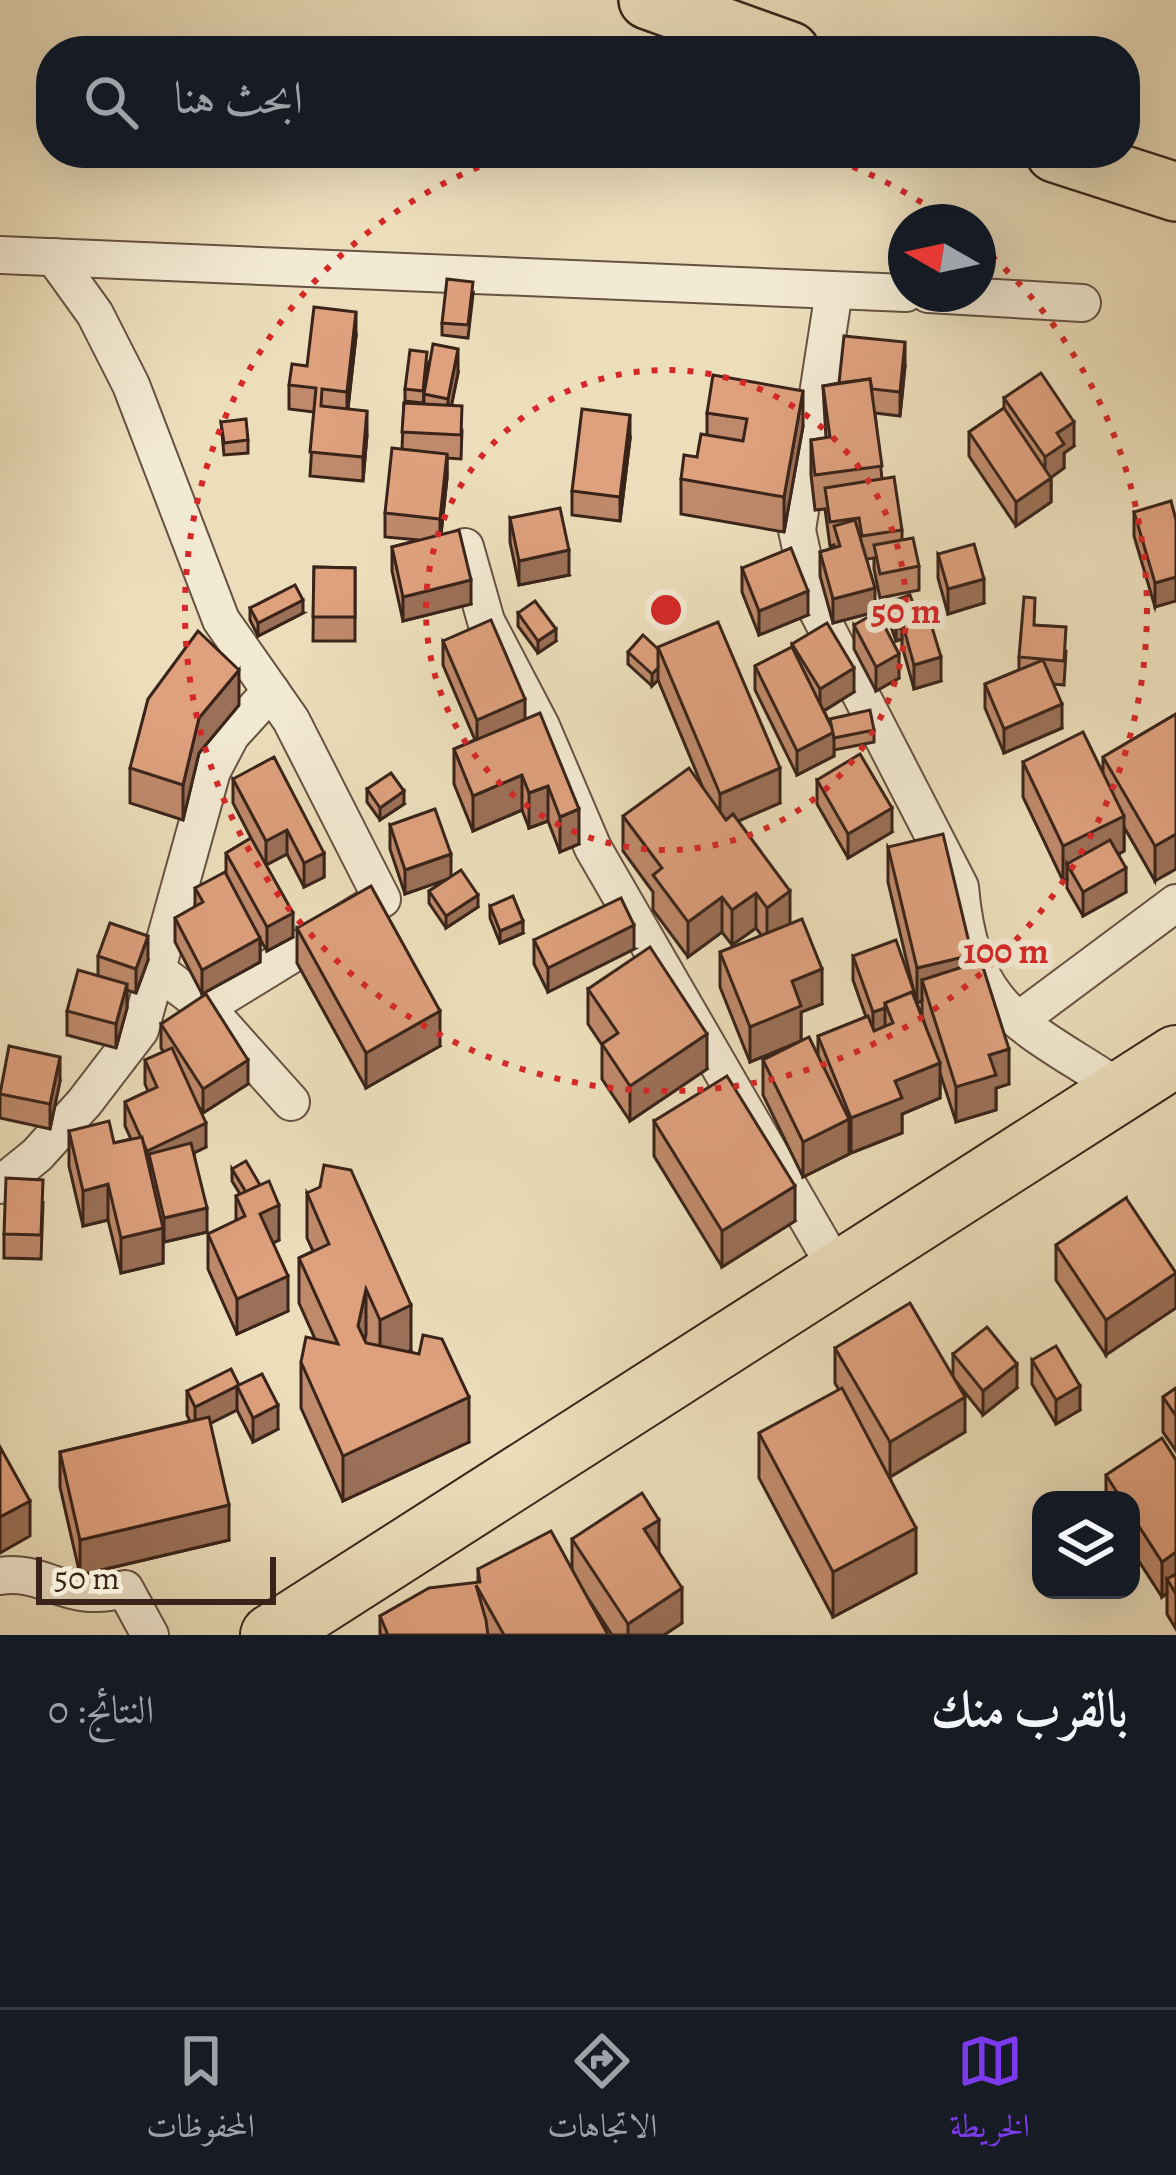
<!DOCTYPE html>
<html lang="ar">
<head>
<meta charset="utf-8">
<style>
	body { margin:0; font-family:Alegreya,Amiri,serif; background:#20242c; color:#f1f3f6; direction:rtl }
	.controls { position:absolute; right:36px; bottom:36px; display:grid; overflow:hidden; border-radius:24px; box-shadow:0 12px 48px #0002 }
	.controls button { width:108px; height:108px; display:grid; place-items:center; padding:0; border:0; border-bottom:3px solid #363941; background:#171b24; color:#f1f3f6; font:60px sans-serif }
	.compass { position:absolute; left:888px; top:204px; width:108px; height:108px; border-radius:50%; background:#171b24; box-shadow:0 12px 48px #0002; rotate:279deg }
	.scale { position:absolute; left:36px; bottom:30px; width:240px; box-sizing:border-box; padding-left:12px; border:6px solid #3a241a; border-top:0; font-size:33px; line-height:42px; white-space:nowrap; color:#3a241a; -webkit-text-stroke:9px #f3ead3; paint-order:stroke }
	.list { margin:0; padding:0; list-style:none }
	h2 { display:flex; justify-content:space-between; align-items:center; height:156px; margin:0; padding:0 48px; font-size:51px }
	h2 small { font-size:39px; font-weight:400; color:#9ea1a6 }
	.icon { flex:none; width:66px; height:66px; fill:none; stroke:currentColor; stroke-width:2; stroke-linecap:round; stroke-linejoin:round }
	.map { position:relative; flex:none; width:1176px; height:1635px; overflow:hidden; direction:ltr }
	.search { position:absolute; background:#171b24; box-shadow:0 12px 48px #0002; left:36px; right:36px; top:36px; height:132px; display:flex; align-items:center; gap:30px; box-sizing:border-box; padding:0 42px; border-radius:48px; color:#9ea1a6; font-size:45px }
	.sheet { height:372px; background:#171b24 }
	nav { display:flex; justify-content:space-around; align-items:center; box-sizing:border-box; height:168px; border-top:3px solid #363941; background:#171b24; font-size:33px; color:#9ea1a6 }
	nav a { display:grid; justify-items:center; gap:6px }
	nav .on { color:#7c3aed }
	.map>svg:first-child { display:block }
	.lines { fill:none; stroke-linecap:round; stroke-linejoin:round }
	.minor-casing { stroke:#665242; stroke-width:40 }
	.primary-casing { stroke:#3a241a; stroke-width:62 }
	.trunk-casing { stroke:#3a241a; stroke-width:64 }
	.minor { stroke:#f3ead3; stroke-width:36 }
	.primary { stroke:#ecdebb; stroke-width:57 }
	.trunk { stroke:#ecdebb; stroke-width:60 }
	.wall { fill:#bf8a6c; stroke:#3a241a; stroke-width:3; fill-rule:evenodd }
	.shaded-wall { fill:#9b7058; stroke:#3a241a; stroke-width:3 }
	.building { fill:#dea07d; stroke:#3a241a; stroke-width:3 }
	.ring { fill:none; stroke:#d62828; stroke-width:6; stroke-dasharray:6 12 }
	.centre { fill:#d62828; stroke:#f3ead3; stroke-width:6 }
	.ring-label { font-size:36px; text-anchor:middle; font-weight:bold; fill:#d62828; stroke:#f3ead3; stroke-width:12; stroke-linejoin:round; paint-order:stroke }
</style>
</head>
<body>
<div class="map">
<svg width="1176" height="1635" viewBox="0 0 1176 1635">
	<rect width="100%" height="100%" fill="#ecdebb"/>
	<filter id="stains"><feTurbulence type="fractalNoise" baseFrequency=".00167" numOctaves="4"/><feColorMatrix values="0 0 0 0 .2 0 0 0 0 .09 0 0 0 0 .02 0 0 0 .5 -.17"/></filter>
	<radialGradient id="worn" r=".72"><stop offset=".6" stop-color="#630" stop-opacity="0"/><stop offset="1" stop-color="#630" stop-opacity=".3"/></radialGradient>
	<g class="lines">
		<g class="minor-casing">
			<g id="minor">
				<polyline points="0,255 906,293"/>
				<polyline points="54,257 95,314 131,385 221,620 291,720 382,899 206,1007"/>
				<path d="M834,291L797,530L812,600L960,887C971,1015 1026,1025 1122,1090"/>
				<polyline points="928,294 1082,303"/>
				<polyline points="465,547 486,621 541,726 593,848 840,1275"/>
				<polyline points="158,971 206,1007 291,1102"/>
				<polyline points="1019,1020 1176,903"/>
				<polyline points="0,1185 37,1155 84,1103 140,1030 212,771 231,735 271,691"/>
				<path d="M0,1576C47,1569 66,1605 125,1589L150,1635"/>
			</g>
		</g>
		<g class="primary-casing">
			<g id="primary">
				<polyline points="648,0 790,51"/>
				<polyline points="1055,153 1176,192"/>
			</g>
		</g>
		<g class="trunk-casing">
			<polyline id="trunk" points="271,1635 1176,1056"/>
		</g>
		<use href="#minor" class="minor"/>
		<use href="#primary" class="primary"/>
		<use href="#trunk" class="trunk"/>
	</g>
	<g class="wall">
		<polygon points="473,294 468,338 442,335 442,323"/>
		<polygon points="356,336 348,409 367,435 363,481 310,476 314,412 289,409 289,385 307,366"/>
		<polygon points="427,364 423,403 405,401 405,389"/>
		<polygon points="905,366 900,416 875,413 882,479 902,530 902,540 919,566 919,590 880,598 874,569 874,558 867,559 875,612 833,623 820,576 820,552 834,548 834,545 830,546 825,509 815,510 811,475 811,440 826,438 823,386 839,383"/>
		<polygon points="458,373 451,406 462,430 461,459 447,458 447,478 441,535 471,604 403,621 392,571 392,547 419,540 385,537 385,513 402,449 404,403 424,404 424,394"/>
		<polygon points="1004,398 1074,446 1064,453 1064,468 1051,477 1051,502 1016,526 969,456 969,432 1004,408"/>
		<polygon points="707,413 803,426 784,532 681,514 681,479 697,457 707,435"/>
		<polygon points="221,422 248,440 248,453 224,455"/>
		<polygon points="630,439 620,521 572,515 572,491"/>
		<polygon points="1134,512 1176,520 1155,607 1134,536"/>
		<polygon points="510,518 569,575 519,585 510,542"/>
		<polygon points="938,554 984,603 948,614 938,578"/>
		<polygon points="314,567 355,568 355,641 313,641"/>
		<polygon points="742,568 808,615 759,635 742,592"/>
		<polygon points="887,603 941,681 914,689 902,646 902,639 896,641 887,615"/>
		<polygon points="250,608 303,613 258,636 250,620"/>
		<polygon points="518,613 556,641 538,653 518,626"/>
		<polygon points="854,625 899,678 876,691 854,649"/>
		<polygon points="1035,625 1066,651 1064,685 1053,684 1062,728 1004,753 985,708 985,684 1019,670 1019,657"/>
		<polygon points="443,641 525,720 579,844 560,852 548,821 529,828 522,810 473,831 454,784 454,749 475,740 443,665"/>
		<polygon points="792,644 854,692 824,711 830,724 874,730 874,742 834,750 834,756 797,775 755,690 755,666 792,647"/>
		<path d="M658,649L780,803L738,821L790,924L822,1004L801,1012V1041L818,1055V1036L866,1017L853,980V956L914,992L888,882V847L972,964L1009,1084L996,1088V1110L956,1122L940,1073V1098L902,1114V1133L851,1153L849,1149V1154L803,1177L763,1095V1060L797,1043L750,1062L720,987V952L762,936L756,928L732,945L722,932L688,957L653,910V892L623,851V816L703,788L658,680L652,686L628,664V652ZM922,1001V1015L926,1028L917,1003Z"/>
		<polygon points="239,705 199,753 183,820 130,803 130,768"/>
		<polygon points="1176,714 1155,881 1124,827 1124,851 1119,854 1126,892 1083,916 1067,888 1067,879 1063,881 1023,797 1023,762 1103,774 1103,757"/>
		<polygon points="233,779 324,853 324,877 304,887 287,854 266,865 293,937 267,951 260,939 260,962 202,994 175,942 175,918 195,907 195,888 226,874 226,853 251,838 233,803"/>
		<polygon points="817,780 892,832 848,858 817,804"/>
		<polygon points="367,789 404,804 380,820 367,802"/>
		<polygon points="390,825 451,876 478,907 446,928 429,903 429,891 447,879 405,894 390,849"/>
		<polygon points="490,906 523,933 500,943 490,918"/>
		<polygon points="297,928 440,1046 366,1088 297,963"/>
		<polygon points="534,940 634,949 548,992 534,964"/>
		<polygon points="98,956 148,960 136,993 127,990 127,1008 116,1048 67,1035 67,1011 98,976"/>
		<polygon points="588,989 707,1069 630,1121 602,1079 602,1045 588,1024"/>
		<polygon points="161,1024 248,1084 203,1113 197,1104 206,1147 194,1153 207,1232 164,1242 163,1240 163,1263 121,1273 108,1220 83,1226 69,1166 69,1131 114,1143 131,1139 125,1126 125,1102 148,1091 145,1084 145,1060 164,1052 161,1048"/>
		<polygon points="60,1081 50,1129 0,1118 0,1090"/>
		<polygon points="654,1121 795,1221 722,1267 654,1156"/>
		<polygon points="232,1169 279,1240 273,1243 288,1311 237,1334 208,1269 208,1234 236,1221 236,1196 240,1194 232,1181"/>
		<polygon points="307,1193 411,1350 409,1352 469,1442 343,1501 301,1408 301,1362 315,1339 299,1303 299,1258 313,1251 307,1238"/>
		<polygon points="1126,1198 1106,1355 1056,1280 1056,1245"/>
		<polygon points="43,1204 41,1259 4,1258 4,1234"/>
		<polygon points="835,1348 953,1377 953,1354 1017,1388 983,1415 955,1380 965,1432 890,1477 916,1573 833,1617 759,1478 759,1433 839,1390 835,1383"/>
		<polygon points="1032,1360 1080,1410 1056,1424 1032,1384"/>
		<polygon points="239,1385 278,1429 253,1442 237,1410 210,1423 229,1540 80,1575 60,1487 60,1452 190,1421 187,1415 187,1391"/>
		<polygon points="1176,1388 1176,1451 1163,1432 1163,1397"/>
		<polygon points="1176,1460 1176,1629 1167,1614 1167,1593 1162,1597 1131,1549 1131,1500 1106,1500 1106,1475"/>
		<polygon points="572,1539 659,1553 682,1623 664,1635 612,1635 586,1595 608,1635 380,1635 380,1616 478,1583 478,1569 572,1569"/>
	</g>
	<g class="shaded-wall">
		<polygon points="356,312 356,336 347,416 347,392"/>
		<polygon points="905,342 905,366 900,416 900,392"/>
		<polygon points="458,349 458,373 448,423 448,399"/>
		<polygon points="803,391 803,426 784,532 784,497"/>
		<polygon points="367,411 367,435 363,481 363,457"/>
		<polygon points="630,415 630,439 620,521 620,497"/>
		<polygon points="1074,422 1074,446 1064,453 1064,468 1045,482 1045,457 1057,433"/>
		<polygon points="447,454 447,478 440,543 440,519"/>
		<polygon points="1051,478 1051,502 1016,526 1016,502"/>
		<polygon points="569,550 569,575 519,585 519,561"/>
		<polygon points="1176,577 1176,601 1155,607 1155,583"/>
		<polygon points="984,579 984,603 948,614 948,589"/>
		<polygon points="471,580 471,604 403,621 403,597"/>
		<polygon points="875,588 875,612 833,623 833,599"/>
		<polygon points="808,591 808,615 759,635 759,611"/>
		<polygon points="303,600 303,613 258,636 258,623"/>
		<polygon points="902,627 902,639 896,641 896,629"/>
		<polygon points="556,629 556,641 538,653 538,641"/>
		<polygon points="899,654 899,678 876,691 876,667"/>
		<polygon points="941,657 941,681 914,689 914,665"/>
		<polygon points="658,668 658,680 652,686 652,674"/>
		<polygon points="854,668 854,692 820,713 820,689"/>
		<polygon points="239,670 239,705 199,753 183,820 183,785 199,718"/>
		<polygon points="525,699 525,723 477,744 477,720"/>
		<polygon points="1062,704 1062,728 1004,753 1004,729"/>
		<polygon points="834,732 834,756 797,775 797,751"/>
		<polygon points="780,768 780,803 720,829 720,794"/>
		<polygon points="522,775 522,810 473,831 473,796"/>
		<polygon points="548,786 548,821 529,828 529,793"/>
		<polygon points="404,791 404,804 380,820 380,808"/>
		<polygon points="892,808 892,832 848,858 848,834"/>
		<polygon points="579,809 579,844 560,852 560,817"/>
		<polygon points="1124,816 1124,851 1074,876 1067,864 1067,879 1063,881 1063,846"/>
		<polygon points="287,830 287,854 266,865 266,841"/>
		<polygon points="1176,834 1176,869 1155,881 1155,846"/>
		<polygon points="324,853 324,877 304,887 304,863"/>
		<polygon points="451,854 451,878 405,894 405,870"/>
		<polygon points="1126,868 1126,892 1083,916 1083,892"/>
		<polygon points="790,891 790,926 767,943 767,908"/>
		<polygon points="756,893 756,928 732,945 732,910"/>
		<polygon points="478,895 478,907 446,928 446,916"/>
		<polygon points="722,897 722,932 688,957 688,922"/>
		<polygon points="293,913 293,937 267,951 267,927"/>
		<polygon points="523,921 523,933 500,943 500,931"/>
		<polygon points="634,925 634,949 548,992 548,968"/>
		<polygon points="148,936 148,960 136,993 136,969"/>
		<polygon points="260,938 260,962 202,994 202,970"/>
		<polygon points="972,955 972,990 922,980 922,1001 917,1003 917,968"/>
		<polygon points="822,969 822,1004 801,1012 801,1041 750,1062 750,1027 792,981"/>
		<polygon points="127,984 127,1008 116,1048 116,1024"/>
		<polygon points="885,1008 885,1032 873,1036 873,1012"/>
		<polygon points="440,1011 440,1046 366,1088 366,1053"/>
		<polygon points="707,1034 707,1069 630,1121 630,1086"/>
		<polygon points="1009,1049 1009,1084 996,1088 996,1110 956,1122 956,1087 989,1055"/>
		<polygon points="60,1057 60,1081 50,1129 50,1104"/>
		<polygon points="248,1060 248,1084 203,1113 203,1089"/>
		<polygon points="940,1063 940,1098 902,1114 902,1133 851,1153 851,1118 895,1081"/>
		<polygon points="849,1119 849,1154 803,1177 803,1142"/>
		<polygon points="206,1123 206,1147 153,1172 149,1154 147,1175 147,1151"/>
		<polygon points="108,1184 108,1220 83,1226 83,1191"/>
		<polygon points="795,1186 795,1221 722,1267 722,1231"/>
		<polygon points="279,1205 279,1240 260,1249 254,1207"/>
		<polygon points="207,1208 207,1232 164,1242 164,1218"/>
		<polygon points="163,1228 163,1263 121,1273 121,1238"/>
		<polygon points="1176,1273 1176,1308 1106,1355 1106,1320"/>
		<polygon points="288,1276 288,1311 237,1334 237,1299"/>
		<polygon points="366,1289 366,1334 358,1371 358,1326"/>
		<polygon points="411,1305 411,1350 380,1365 380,1320"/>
		<polygon points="1017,1364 1017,1388 983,1415 983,1391"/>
		<polygon points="237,1386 237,1410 195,1431 195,1407"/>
		<polygon points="1080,1386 1080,1410 1056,1424 1056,1400"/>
		<polygon points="469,1397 469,1442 343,1501 343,1456"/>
		<polygon points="965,1397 965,1432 890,1477 890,1442"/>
		<polygon points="278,1405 278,1429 253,1442 253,1418"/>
		<polygon points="30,1501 30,1536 0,1553 0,1517"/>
		<polygon points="229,1505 229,1540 80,1575 80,1540"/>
		<polygon points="659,1520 659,1555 644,1529"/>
		<polygon points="916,1528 916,1573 833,1617 833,1572"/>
		<polygon points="1176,1552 1176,1588 1167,1579 1167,1593 1162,1597 1162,1562"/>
		<polygon points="682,1588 682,1623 664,1635 628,1635 628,1624"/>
	</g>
	<g class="building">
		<polygon points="447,279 473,282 468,325 442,323"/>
		<polygon points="314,307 356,312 347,392 322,389 321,406 367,411 363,457 310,452 316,388 289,385 292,364 307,366"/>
		<polygon points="844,336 905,342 900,392 872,389 870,379 839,383"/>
		<polygon points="433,344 458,349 448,399 424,394"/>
		<polygon points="410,350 427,352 423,391 405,389"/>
		<polygon points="1041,373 1074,422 1057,433 1064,444 1045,457 1004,398"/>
		<polygon points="713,375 803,391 784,497 681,479 684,455 697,457 701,434 743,441 747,419 707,413"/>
		<polygon points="870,379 882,466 815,475 811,440 830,437 823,386"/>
		<polygon points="404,403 462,406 461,435 402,432"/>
		<polygon points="1004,408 1051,478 1016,502 969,432"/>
		<polygon points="582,409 630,415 620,497 572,491"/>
		<polygon points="246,419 248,440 224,443 221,422"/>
		<polygon points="392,448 447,454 440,519 385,513"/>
		<polygon points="894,477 902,530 862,536 859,518 830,522 825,488"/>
		<polygon points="1171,501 1176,520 1176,577 1155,583 1134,512"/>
		<polygon points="560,508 569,550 519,561 510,518"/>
		<polygon points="855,520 875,588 833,599 820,552 840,546 834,526"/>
		<polygon points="459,530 471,580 403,597 392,547"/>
		<polygon points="913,538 919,566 880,574 874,545"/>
		<polygon points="974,544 984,579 948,589 938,554"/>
		<polygon points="791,548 808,591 759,611 742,568"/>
		<polygon points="314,567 355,568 355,617 313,617"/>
		<polygon points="295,585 303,600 258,623 250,608"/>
		<polygon points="910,595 918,617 902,622 902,627 896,629 887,603"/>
		<polygon points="1024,597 1035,598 1034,625 1066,627 1064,661 1019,657"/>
		<polygon points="535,601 556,629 538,641 518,613"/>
		<polygon points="877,612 899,654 876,667 854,625"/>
		<polygon points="928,614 941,657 914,665 902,622"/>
		<polygon points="491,620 525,699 477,720 443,641"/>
		<polygon points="718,622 780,768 720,794 658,647"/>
		<polygon points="827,623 854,668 820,689 792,644"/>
		<polygon points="198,631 239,670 199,718 183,785 130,768 148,699"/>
		<polygon points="643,635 658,649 658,668 652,674 628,652"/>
		<polygon points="792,647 834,732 797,751 755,666"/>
		<polygon points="1043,660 1062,704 1004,729 985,684"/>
		<polygon points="870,710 874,730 834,738 830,719"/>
		<polygon points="540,713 579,809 560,817 548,786 529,793 522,775 473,796 454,749"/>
		<polygon points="1176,714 1176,834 1155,846 1103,757"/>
		<polygon points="1083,732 1124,816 1063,846 1023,762"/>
		<polygon points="860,754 892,808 848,834 817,780"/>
		<polygon points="274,757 324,853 304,863 287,830 266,841 233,779"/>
		<polygon points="689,768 726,820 733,814 790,891 767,908 756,893 732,910 722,897 688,922 653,875 662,868 623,816"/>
		<polygon points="391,773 404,791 380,808 367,789"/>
		<polygon points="435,809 451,854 405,870 390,825"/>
		<polygon points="943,834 972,955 917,968 888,847"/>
		<polygon points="251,838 293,913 267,927 226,853"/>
		<polygon points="1110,840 1126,868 1083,892 1067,864"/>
		<polygon points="461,870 478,895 446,916 429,891"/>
		<polygon points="225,872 260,938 202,970 175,918 203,902 195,888"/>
		<polygon points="371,886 440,1011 366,1053 297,928"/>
		<polygon points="513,896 523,921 500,931 490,906"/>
		<polygon points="621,898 634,925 548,968 534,940"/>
		<polygon points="802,919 822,969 792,981 801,1006 750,1027 720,952"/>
		<polygon points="110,923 148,936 136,969 98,956"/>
		<polygon points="896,940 916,997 914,998 912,992 885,1003 885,1008 873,1012 853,956"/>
		<polygon points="650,947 707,1034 630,1086 602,1044 618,1033 588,989"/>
		<polygon points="981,961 1009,1049 989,1055 996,1075 956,1087 922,980"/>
		<polygon points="78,970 127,984 116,1024 67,1011"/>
		<polygon points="912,992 940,1063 895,1081 902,1098 851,1118 818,1036 868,1016 874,1031 893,1023 885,1003"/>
		<polygon points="206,994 248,1060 203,1089 161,1024"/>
		<polygon points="809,1037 849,1119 803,1142 763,1060"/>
		<polygon points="9,1046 60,1057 50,1104 0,1094"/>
		<polygon points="172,1048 206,1123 147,1151 125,1102 157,1087 145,1060"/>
		<polygon points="727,1076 795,1186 722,1231 654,1121"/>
		<polygon points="109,1121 114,1143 142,1137 163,1228 121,1238 108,1184 83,1191 69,1131"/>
		<polygon points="191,1143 207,1208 164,1218 149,1154"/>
		<polygon points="246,1161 260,1185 246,1192 232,1169"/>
		<polygon points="324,1165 351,1170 411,1305 380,1320 366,1289 358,1326 366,1343 419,1354 423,1335 442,1339 469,1397 343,1456 301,1362 306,1337 338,1344 299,1258 329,1244 307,1193 320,1187"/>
		<polygon points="6,1178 43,1180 41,1235 4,1234"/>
		<polygon points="269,1181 279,1205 260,1214 288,1276 237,1299 208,1234 245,1216 236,1196"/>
		<polygon points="1126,1198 1176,1273 1106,1320 1056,1245"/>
		<polygon points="910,1303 965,1397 890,1442 835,1348"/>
		<polygon points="987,1327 1017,1364 983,1391 953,1354"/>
		<polygon points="1056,1346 1080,1386 1056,1400 1032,1360"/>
		<polygon points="231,1369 239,1385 195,1407 187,1391"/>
		<polygon points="262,1374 278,1405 253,1418 237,1386"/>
		<polygon points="842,1388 916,1528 833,1572 759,1433"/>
		<polygon points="1176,1388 1176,1416 1163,1397"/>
		<polygon points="209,1417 229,1505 80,1540 60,1452"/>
		<polygon points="1162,1438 1176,1460 1176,1552 1162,1562 1131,1514 1131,1500 1122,1500 1106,1475"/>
		<polygon points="0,1447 30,1501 0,1517"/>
		<polygon points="642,1493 659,1520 644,1529 682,1588 628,1624 572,1539"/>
		<polygon points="551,1531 608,1635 504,1635 476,1585 486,1620 488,1635 388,1635 380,1616 429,1588 480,1582 478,1569"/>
		<polygon points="1176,1574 1176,1594 1167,1579"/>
	</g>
	<g class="ring">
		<circle cx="666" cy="610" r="240"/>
		<path d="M819 154A481 481 0 0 1 949 221M978 244A481 481 0 1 1 513 154"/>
	</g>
	<circle cx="666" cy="610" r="18" class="centre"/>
	<g class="ring-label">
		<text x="906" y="623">50 m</text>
		<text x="1006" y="963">100 m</text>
	</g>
	<rect width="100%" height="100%" filter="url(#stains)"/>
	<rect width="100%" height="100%" fill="url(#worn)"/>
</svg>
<div class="controls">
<button><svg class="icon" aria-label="layers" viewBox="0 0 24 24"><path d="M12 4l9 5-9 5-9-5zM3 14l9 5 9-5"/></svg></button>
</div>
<svg class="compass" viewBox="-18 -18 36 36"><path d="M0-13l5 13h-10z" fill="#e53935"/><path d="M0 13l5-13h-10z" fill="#9ea1a6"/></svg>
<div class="scale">50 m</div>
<div class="search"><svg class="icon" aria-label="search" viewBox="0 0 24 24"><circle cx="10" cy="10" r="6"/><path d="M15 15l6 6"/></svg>ابحث هنا</div>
</div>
<section class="sheet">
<h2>بالقرب منك<small>النتائج: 0</small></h2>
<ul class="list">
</ul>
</section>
<nav>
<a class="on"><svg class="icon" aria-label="map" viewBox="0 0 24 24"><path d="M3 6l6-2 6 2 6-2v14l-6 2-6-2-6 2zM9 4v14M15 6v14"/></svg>الخريطة</a>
<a><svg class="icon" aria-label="directions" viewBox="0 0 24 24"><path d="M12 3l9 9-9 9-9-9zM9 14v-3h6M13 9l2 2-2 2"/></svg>الاتجاهات</a>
<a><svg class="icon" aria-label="saved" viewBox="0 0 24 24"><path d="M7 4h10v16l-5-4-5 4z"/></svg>المحفوظات</a>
</nav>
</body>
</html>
